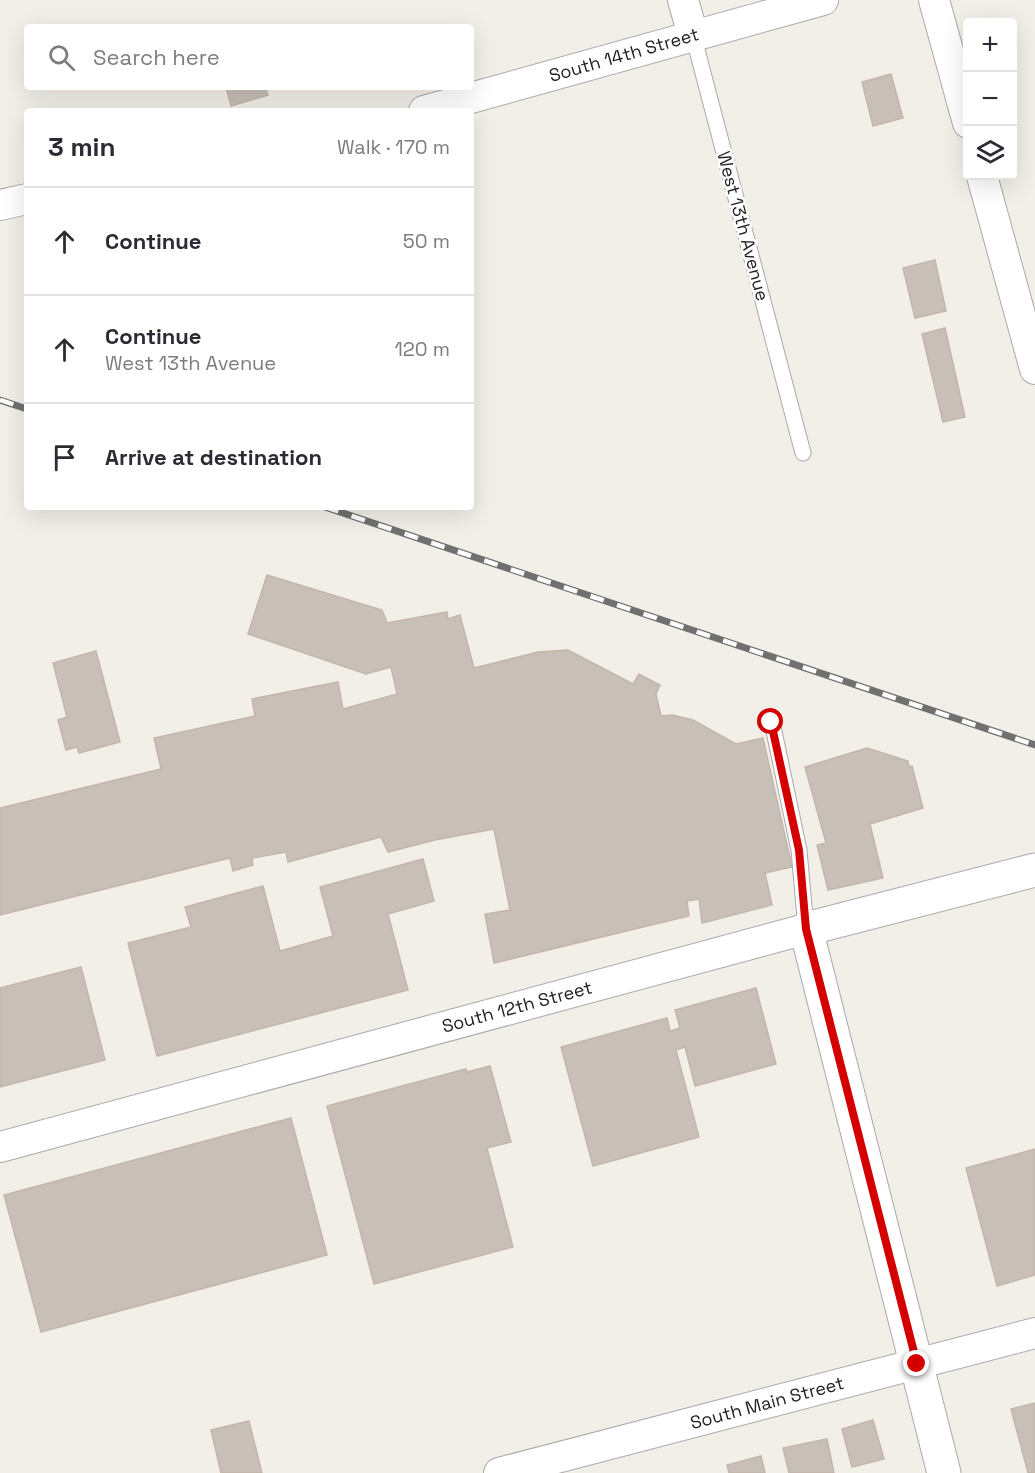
<!DOCTYPE html>
<html lang="en">
<head>
<meta charset="utf-8">
<style>
	body { margin:0; font-family:"Space Grotesk",sans-serif; background:#f2f2f3; color:#2b2b33 }
	.controls { position:absolute; right:18px; top:18px; display:grid; overflow:hidden; border-radius:6px; box-shadow:0 6px 24px #0002 }
	.controls button { width:54px; height:54px; display:grid; place-items:center; padding:0; border:0; border-bottom:2px solid #e1e1e2; background:#fff; color:#2b2b33; font:30px sans-serif }
	.stop { position:absolute; width:18px; height:18px; margin:-14px; border:4px solid #d40000; border-radius:50%; background:#fff }
	.stop.end { background:#d40000; border-color:#fff; box-shadow:0 2px 6px #0008 }
	.list { margin:0; padding:0; list-style:none }
	h2 { display:flex; justify-content:space-between; align-items:center; height:78px; margin:0; padding:0 24px; font-size:26px }
	h2 small { font-size:20px; font-weight:400; color:#7c7c81 }
	.list li { display:grid; grid-template-columns:39px 1fr auto; gap:18px; align-items:center; box-sizing:border-box; height:108px; padding:0 24px; border-top:2px solid #e1e1e2 }
	.list b { display:block; font-size:22px; white-space:nowrap }
	.list p { margin:0; font-size:20px; white-space:nowrap; color:#7c7c81 }
	.list em { font-size:20px; font-style:normal; color:#7c7c81 }
	.icon { flex:none; width:33px; height:33px; fill:none; stroke:currentColor; stroke-width:2; stroke-linecap:round; stroke-linejoin:round }
	.map { position:relative; flex:none; width:1035px; height:1473px; overflow:hidden }
	.search { position:absolute; background:#fff; box-shadow:0 6px 24px #0002; left:24px; top:24px; width:450px; height:66px; display:flex; align-items:center; gap:15px; box-sizing:border-box; padding:0 21px; border-radius:6px; color:#7c7c81; font-size:22px }
	.panel { position:absolute; background:#fff; box-shadow:0 6px 24px #0002; left:24px; top:108px; width:450px; height:402px; border-radius:6px }
	.map>svg:first-child { display:block }
	.building { fill:#c7bfb8; stroke:#c4b6ab; stroke-width:1.5 }
	.lines { fill:none; stroke-linecap:round; stroke-linejoin:round }
	.service-casing { stroke:#a9a9a9; stroke-width:17 }
	.minor-casing { stroke:#a9a9a9; stroke-width:32 }
	.tertiary-casing { stroke:#a9a9a9; stroke-width:35 }
	.service { stroke:#fff; stroke-width:15 }
	.minor { stroke:#fff; stroke-width:30 }
	.tertiary { stroke:#fff; stroke-width:33 }
	.rail-casing { stroke:#707070; stroke-width:7 }
	.rail { stroke:#fff; stroke-width:4.5; stroke-dasharray:14; stroke-linecap:butt }
	.route { stroke:#d40000; stroke-width:8 }
	.labels { text-anchor:middle; stroke-width:5; stroke-linejoin:round; paint-order:stroke }
	.street-label { font-size:18px; fill:#222; stroke:#fff }
</style>
</head>
<body>
<div class="map">
<svg width="1035" height="1473" viewBox="0 0 1035 1473">
	<rect width="100%" height="100%" fill="#f2efe9"/>
	<g class="building">
		<polygon points="891,74 903,118 873,126 862,82"/>
		<polygon points="226,87 265,87 268,95 231,106"/>
		<polygon points="935,260 946,311 915,318 903,268"/>
		<polygon points="945,328 965,417 943,422 922,334"/>
		<polygon points="267,575 382,610 387,623 447,612 448,619 460,615 474,668 538,652 568,650 633,684 639,674 660,685 656,694 661,716 672,715 693,720 736,744 763,738 792,867 765,873 772,905 702,923 699,899 687,901 689,916 494,963 485,914 510,910 494,829 435,840 388,852 381,837 288,862 286,852 252,858 253,865 233,871 230,858 0,915 0,808 161,769 154,738 255,716 252,699 338,682 343,709 397,694 391,667 366,674 248,634"/>
		<polygon points="96,651 120,742 79,753 77,747 66,750 58,720 67,717 53,663"/>
		<polygon points="867,748 908,761 909,767 912,766 923,808 870,824 883,878 828,890 817,845 826,843 805,767"/>
		<polygon points="423,859 434,901 388,914 408,990 157,1056 128,943 191,927 185,907 263,886 280,951 333,936 320,887"/>
		<polygon points="81,967 105,1060 0,1087 0,988"/>
		<polygon points="756,988 776,1064 695,1086 685,1047 676,1050 699,1137 593,1166 561,1047 667,1018 670,1031 680,1028 675,1010"/>
		<polygon points="490,1066 511,1142 487,1148 513,1247 374,1284 327,1106 466,1069 467,1072"/>
		<polygon points="291,1118 327,1255 41,1332 4,1195"/>
		<polygon points="1035,1149 1035,1275 997,1286 966,1168"/>
		<polygon points="1035,1403 1035,1473 1028,1473 1011,1409"/>
		<polygon points="873,1420 884,1459 852,1467 842,1429"/>
		<polygon points="249,1421 262,1473 221,1473 211,1430"/>
		<polygon points="827,1439 834,1473 789,1473 783,1448"/>
		<polygon points="761,1456 765,1473 729,1473 727,1465"/>
	</g>
	<g class="lines">
		<g class="service-casing">
			<g id="service">
				<polyline points="693,35 803,453"/>
				<polyline points="772,722 799,850 806,929"/>
			</g>
		</g>
		<g class="minor-casing">
			<g id="minor">
				<polyline points="683,0 693,35"/>
				<polyline points="934,0 968,123"/>
				<polyline points="424,111 823,0"/>
				<polyline points="982,176 1035,369"/>
				<polyline points="0,205 27,199"/>
				<polyline points="0,1147 806,929"/>
				<polyline points="499,1473 1035,1333"/>
			</g>
		</g>
		<g class="tertiary-casing">
			<polyline id="tertiary" points="944,1473 806,929 1035,870"/>
		</g>
		<use href="#service" class="service"/>
		<use href="#minor" class="minor"/>
		<use href="#tertiary" class="tertiary"/>
		<g class="rail-casing">
			<g id="rail">
				<polyline points="0,400 27,409"/>
				<polyline points="325,507 1035,745"/>
			</g>
		</g>
		<use href="#rail" class="rail"/>
	</g>
	<g class="lines">
		<polyline class="route" points="771,722 799,850 806,929 917,1364"/>
	</g>
	<g class="labels">
		<g class="street-label">
			<text transform="translate(624 55) rotate(-16)" y="6">South 14th Street</text>
			<text transform="translate(743 226) rotate(75)" y="6">West 13th Avenue</text>
			<text transform="translate(517 1007) rotate(-15)" y="6">South 12th Street</text>
			<text transform="translate(767 1403) rotate(-15)" y="6">South Main Street</text>
		</g>
	</g>
</svg>
<div class="controls">
<button>+</button>
<button>−</button>
<button><svg class="icon" aria-label="layers" viewBox="0 0 24 24"><path d="M12 4l9 5-9 5-9-5zM3 14l9 5 9-5"/></svg></button>
</div>
<div class="stop" style="left:771px;top:722px"></div>
<div class="stop end" style="left:917px;top:1364px"></div>
<div class="search"><svg class="icon" aria-label="search" viewBox="0 0 24 24"><circle cx="10" cy="10" r="6"/><path d="M15 15l6 6"/></svg>Search here</div>
<section class="panel">
<h2>3 min<small>Walk · 170 m</small></h2>
<ul class="list">
<li><svg class="icon" aria-label="ahead" viewBox="0 0 24 24"><path d="M12 20V5M6 11l6-6 6 6"/></svg><div><b>Continue</b></div><em>50 m</em></li>
<li><svg class="icon" aria-label="ahead" viewBox="0 0 24 24"><path d="M12 20V5M6 11l6-6 6 6"/></svg><div><b>Continue</b><p>West 13th Avenue</p></div><em>120 m</em></li>
<li><svg class="icon" aria-label="arrive" viewBox="0 0 24 24"><path d="M6 21V4h12l-3 4 3 4H6"/></svg><div><b>Arrive at destination</b></div></li>
</ul>
</section>
</div>
</body>
</html>
